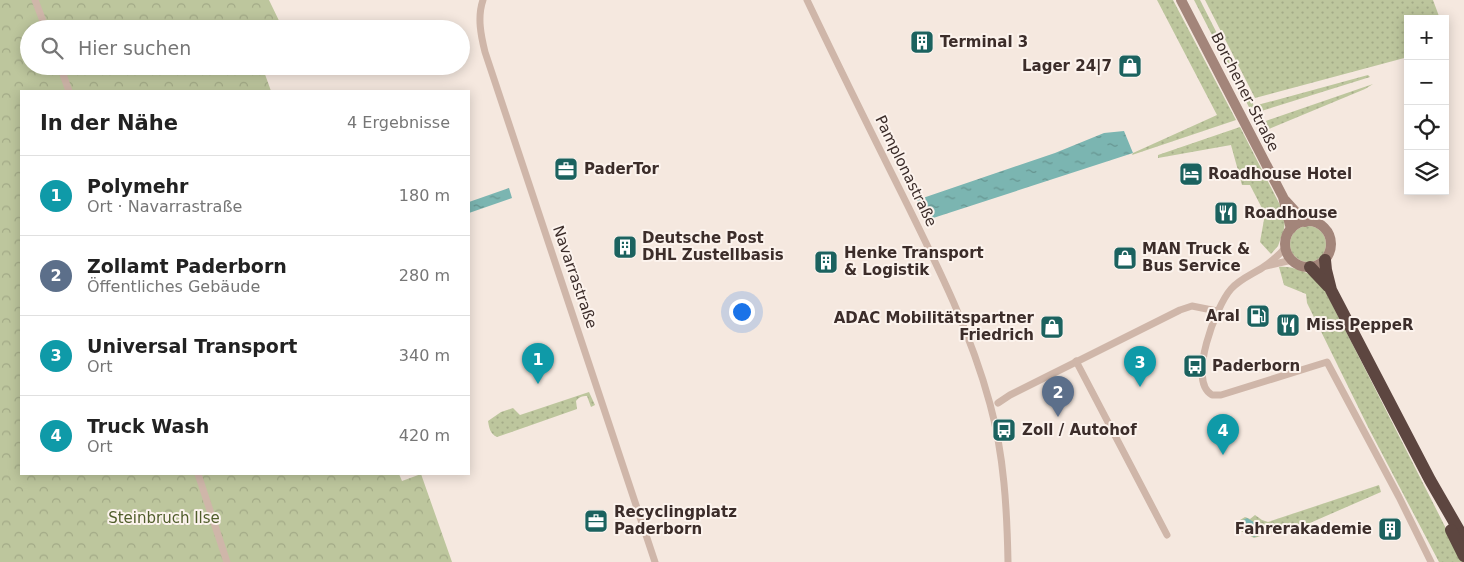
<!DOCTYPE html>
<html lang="de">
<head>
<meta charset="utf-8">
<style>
	body { margin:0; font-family:"DejaVu Sans",sans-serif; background:#f2f2f2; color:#222 }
	.controls { position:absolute; right:15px; top:15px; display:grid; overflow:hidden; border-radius:0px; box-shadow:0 2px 12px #0003 }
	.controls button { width:45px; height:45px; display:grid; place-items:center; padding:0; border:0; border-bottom:1px solid #e0e0e0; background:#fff; color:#222; font:25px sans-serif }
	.you { position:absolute; left:741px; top:311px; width:18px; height:18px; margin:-12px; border:4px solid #fff; border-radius:50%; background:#1a73e8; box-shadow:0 0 0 8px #1a73e833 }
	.badge { display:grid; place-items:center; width:32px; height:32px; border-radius:50%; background:#0f766e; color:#fff; font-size:16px; font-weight:700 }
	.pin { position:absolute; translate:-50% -41px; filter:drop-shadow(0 1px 2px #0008) }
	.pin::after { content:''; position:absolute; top:26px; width:18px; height:15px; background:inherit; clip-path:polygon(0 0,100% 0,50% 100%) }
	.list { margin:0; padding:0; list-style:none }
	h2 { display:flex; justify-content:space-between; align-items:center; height:65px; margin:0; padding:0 20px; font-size:21px }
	h2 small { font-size:16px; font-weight:400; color:#767676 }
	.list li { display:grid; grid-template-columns:32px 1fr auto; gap:15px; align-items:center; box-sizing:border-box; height:80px; padding:0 20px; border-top:1px solid #e0e0e0 }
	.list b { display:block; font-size:19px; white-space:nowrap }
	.list p { margin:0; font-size:16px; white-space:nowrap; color:#767676 }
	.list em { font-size:16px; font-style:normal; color:#767676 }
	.icon { flex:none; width:28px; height:28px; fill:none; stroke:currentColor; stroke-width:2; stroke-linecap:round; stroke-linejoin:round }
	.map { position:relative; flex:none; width:1464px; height:562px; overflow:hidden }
	.search { position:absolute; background:#fff; box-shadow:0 2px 12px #0003; left:20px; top:20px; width:450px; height:55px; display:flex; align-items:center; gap:12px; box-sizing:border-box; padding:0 18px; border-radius:28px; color:#767676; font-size:19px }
	.panel { position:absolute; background:#fff; box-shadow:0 2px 12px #0003; left:20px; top:90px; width:450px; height:385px; border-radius:0px }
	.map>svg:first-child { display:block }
	.grass { fill:url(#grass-dots) }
	.park { fill:url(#park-crowns) }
	.water { fill:url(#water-ripples) }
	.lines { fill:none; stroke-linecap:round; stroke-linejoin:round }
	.minor { stroke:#cfb6a9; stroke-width:7 }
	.secondary { stroke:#a3857a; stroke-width:10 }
	.motorway { stroke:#5d4640; stroke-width:12 }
	.labels { text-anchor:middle; stroke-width:4; stroke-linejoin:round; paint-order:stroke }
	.poi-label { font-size:15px; font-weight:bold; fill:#3c2d2a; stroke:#fcf3ed; text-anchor:start }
	.street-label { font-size:15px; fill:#3c2d2a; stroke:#fcf3ed }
	.park-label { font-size:15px; fill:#505d2b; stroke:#fcf3ed }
</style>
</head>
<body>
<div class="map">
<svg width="1464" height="562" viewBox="0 0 1464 562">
	<defs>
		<pattern id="grass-dots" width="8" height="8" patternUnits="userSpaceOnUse" patternTransform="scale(1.25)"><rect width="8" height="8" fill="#bdc69d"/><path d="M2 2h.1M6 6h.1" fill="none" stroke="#a3aa87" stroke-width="1.8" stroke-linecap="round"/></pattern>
		<pattern id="park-crowns" width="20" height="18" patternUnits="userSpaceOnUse" patternTransform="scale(1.25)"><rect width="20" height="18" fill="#bdc69d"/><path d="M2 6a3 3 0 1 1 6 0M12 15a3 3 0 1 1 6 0" fill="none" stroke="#a3aa87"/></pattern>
		<pattern id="water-ripples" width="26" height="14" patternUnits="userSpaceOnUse" patternTransform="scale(1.25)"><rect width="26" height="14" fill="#7bb5b1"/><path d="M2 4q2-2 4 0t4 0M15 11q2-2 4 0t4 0" fill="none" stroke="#669490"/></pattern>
	</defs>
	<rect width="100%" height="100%" fill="#f5e8df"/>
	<g class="grass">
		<polygon points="1157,0 1173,0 1236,120 1132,155 1133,153 1217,115"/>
		<polygon points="1194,0 1200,0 1254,106 1368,75 1370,77 1258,112 1251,111"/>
		<polygon points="1205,0 1433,0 1440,19 1408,19 1408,57 1255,98"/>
		<polygon points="1373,84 1365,89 1264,131 1260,123"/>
		<polygon points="1240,127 1281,207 1285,220 1284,229 1278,246 1271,254 1260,242 1265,214 1250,185 1242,185 1231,145 1158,158 1158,155"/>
		<circle cx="1308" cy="244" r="18"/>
		<path d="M1279,267C1291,266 1306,271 1316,279C1322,284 1327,295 1331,302L1463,562H1439L1368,427L1307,303L1306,294L1284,285Z"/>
		<path d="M589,392L595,405L591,407L587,396C582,396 579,397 576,401L577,409L497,437C490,434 489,427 488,421L501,412L513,408L520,415Z"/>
		<polygon points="1379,485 1381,492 1303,526 1294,525 1254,538 1241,531 1239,526 1240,520 1245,517 1250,519 1255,515 1262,520 1268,522"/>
	</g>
	<polygon class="park" points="0,0 269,0 283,29 29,29 29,66 262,66 271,91 21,91 21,474 399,474 402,481 421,474 452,562 0,562"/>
	<g class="water">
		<polygon points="1124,131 1133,153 927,220 917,200 1055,153 1104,133"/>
		<polygon points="509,188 512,198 469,213 469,202"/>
		<polygon points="1247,518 1257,524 1269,526 1271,530 1254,537 1240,527 1243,520"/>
	</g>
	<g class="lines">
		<g class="minor">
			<polyline points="35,0 46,29"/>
			<path d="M483,0C477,17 481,36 485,52L655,562"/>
			<path d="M807,0C838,65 870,130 902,194C936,263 970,330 990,404C1004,455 1007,509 1008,562"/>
			<polyline points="60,66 69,91"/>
			<path d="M1286,247C1279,255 1271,262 1262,268C1251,275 1240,279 1231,289C1216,306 1187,381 1212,395H1221L1327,362L1399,497L1431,562"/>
			<polyline points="1266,266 1292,260"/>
			<polyline points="1076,361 1167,535"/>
			<polyline points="998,403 1010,395 1180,310 1192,306 1217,311"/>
			<polyline points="198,474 227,562"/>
		</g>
		<g class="secondary">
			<polyline points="1181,0 1283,197 1291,229"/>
			<polyline points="1285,200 1305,222"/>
			<circle cx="1308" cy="244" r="23"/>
		</g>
		<g class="motorway">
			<polyline points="1325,260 1326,270 1331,290 1430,480 1464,539"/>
			<polyline points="1310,267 1328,286"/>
			<polyline points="1451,530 1464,556"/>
		</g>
	</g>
	<defs>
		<g id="building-square" transform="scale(1.25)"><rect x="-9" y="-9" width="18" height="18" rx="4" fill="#1b625f" stroke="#fcf3ed"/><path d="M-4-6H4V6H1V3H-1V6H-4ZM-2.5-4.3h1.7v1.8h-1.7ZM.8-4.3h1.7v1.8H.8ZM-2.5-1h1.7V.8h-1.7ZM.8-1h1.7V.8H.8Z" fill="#fff"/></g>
		<g id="shop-square" transform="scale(1.25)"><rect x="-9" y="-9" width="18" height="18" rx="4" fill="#1b625f" stroke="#fcf3ed"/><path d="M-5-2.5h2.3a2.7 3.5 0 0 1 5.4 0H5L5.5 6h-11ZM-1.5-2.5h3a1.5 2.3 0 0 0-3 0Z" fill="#fff"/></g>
		<g id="office-square" transform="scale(1.25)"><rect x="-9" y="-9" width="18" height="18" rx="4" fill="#1b625f" stroke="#fcf3ed"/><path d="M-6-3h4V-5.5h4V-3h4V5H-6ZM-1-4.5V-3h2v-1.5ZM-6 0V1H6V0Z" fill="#fff"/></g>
		<g id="hotel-square" transform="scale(1.25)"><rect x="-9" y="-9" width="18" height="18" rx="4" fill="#1b625f" stroke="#fcf3ed"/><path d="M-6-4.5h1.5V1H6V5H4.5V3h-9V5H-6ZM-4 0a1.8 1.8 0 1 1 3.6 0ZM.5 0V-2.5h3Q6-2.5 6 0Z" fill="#fff"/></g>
		<g id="restaurant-square" transform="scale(1.25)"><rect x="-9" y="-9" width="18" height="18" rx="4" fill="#1b625f" stroke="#fcf3ed"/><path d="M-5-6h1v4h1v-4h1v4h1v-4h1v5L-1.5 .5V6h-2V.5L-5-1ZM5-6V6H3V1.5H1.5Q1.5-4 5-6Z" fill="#fff"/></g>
		<g id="fuel-square" transform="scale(1.25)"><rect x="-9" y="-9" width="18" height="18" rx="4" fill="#1b625f" stroke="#fcf3ed"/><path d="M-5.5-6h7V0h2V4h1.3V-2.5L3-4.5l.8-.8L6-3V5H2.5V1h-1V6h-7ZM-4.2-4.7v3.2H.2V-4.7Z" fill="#fff"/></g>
		<g id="bus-square" transform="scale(1.25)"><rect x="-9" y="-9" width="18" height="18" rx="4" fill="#1b625f" stroke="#fcf3ed"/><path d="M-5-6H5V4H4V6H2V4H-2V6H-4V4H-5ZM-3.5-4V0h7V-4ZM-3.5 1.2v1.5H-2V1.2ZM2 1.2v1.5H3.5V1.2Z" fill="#fff"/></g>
	</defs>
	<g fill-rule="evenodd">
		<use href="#building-square" x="922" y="42"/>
		<use href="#shop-square" x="1130" y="66"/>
		<use href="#office-square" x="566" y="169"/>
		<use href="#hotel-square" x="1191" y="174"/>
		<use href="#restaurant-square" x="1226" y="213"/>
		<use href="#building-square" x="625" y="247"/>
		<use href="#shop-square" x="1125" y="258"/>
		<use href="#building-square" x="826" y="262"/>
		<use href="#fuel-square" x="1258" y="316"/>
		<use href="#restaurant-square" x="1288" y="325"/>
		<use href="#shop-square" x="1052" y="327"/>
		<use href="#bus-square" x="1195" y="366"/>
		<use href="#bus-square" x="1004" y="430"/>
		<use href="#office-square" x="596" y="521"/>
		<use href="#building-square" x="1390" y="529"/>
	</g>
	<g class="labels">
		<g class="poi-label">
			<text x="940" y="47">Terminal 3</text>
			<text x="1112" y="71" text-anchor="end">Lager 24|7</text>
			<text x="584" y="174">PaderTor</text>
			<text x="1208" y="179">Roadhouse Hotel</text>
			<text x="1244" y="218">Roadhouse</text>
			<text x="642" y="243">Deutsche Post<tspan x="642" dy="17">DHL Zustellbasis</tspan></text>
			<text x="1142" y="254">MAN Truck &amp;<tspan x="1142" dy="17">Bus Service</tspan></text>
			<text x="844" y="258">Henke Transport<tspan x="844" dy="17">&amp; Logistik</tspan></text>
			<text x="1240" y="321" text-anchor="end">Aral</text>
			<text x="1034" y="323" text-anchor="end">ADAC Mobilitätspartner<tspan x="1034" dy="17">Friedrich</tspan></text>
			<text x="1306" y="330">Miss PeppeR</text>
			<text x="1212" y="371">Paderborn</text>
			<text x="1022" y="435">Zoll / Autohof</text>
			<text x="614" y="517">Recyclingplatz<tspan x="614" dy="17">Paderborn</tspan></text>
			<text x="1372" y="534" text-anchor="end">Fahrerakademie</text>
		</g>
		<g class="street-label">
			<text transform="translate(1245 92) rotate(63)" y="5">Borchener Straße</text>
			<text transform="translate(906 171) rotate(64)" y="5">Pamplonastraße</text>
			<text transform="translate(575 277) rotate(71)" y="5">Navarrastraße</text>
		</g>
		<g class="park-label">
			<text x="164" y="523">Steinbruch Ilse</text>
		</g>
	</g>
</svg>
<div class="controls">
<button>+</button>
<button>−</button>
<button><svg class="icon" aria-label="locate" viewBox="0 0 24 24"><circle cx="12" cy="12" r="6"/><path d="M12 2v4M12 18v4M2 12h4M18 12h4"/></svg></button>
<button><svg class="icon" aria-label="layers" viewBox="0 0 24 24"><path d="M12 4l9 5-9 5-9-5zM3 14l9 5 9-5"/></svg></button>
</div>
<div class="you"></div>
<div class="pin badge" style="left:538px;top:384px;background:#0f9aa8">1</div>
<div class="pin badge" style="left:1058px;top:417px;background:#5c6f8a">2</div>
<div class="pin badge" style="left:1140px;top:387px;background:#0f9aa8">3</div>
<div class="pin badge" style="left:1223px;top:455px;background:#0f9aa8">4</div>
<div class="search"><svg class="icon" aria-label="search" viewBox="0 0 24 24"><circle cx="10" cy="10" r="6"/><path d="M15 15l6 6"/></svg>Hier suchen</div>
<section class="panel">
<h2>In der Nähe<small>4 Ergebnisse</small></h2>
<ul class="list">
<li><span class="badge" style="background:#0f9aa8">1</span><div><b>Polymehr</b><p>Ort · Navarrastraße</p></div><em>180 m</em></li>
<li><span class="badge" style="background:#5c6f8a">2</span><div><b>Zollamt Paderborn</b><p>Öffentliches Gebäude</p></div><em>280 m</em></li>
<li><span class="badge" style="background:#0f9aa8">3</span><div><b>Universal Transport</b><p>Ort</p></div><em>340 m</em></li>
<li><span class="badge" style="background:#0f9aa8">4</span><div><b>Truck Wash</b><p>Ort</p></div><em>420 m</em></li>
</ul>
</section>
</div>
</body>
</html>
